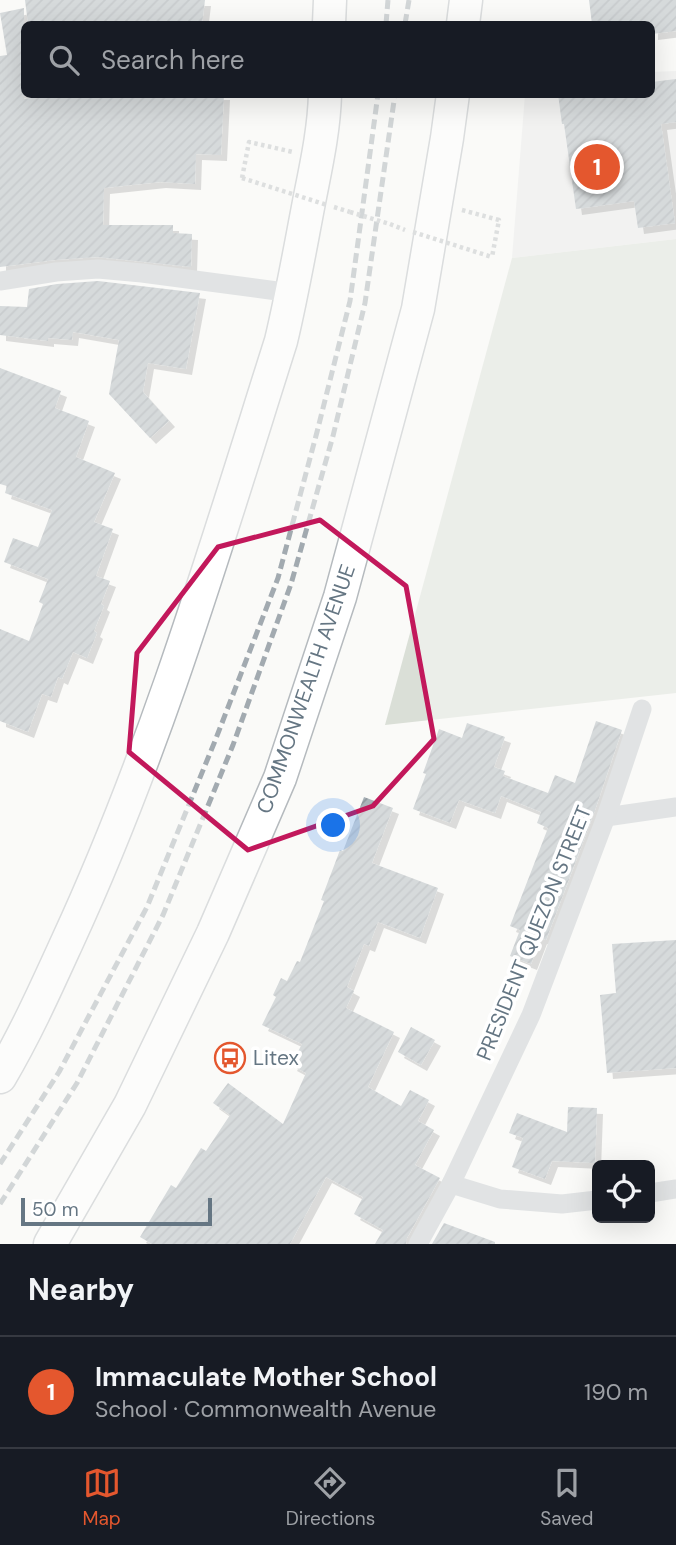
<!DOCTYPE html>
<html lang="en">
<head>
<meta charset="utf-8">
<style>
	body { margin:0; font-family:"DM Sans",sans-serif; background:#242831; color:#f1f3f6 }
	.controls { position:absolute; right:21px; bottom:21px; display:grid; overflow:hidden; border-radius:10px; box-shadow:0 7px 28px #0002 }
	.controls button { width:63px; height:63px; display:grid; place-items:center; padding:0; border:0; border-bottom:2px solid #363941; background:#171b24; color:#f1f3f6; font:35px sans-serif }
	.scale { position:absolute; left:21px; bottom:18px; width:191px; box-sizing:border-box; padding-left:7px; border:4px solid #657683; border-top:0; font-size:19px; line-height:24px; white-space:nowrap; color:#657683; -webkit-text-stroke:5px #fff; paint-order:stroke }
	.you { position:absolute; left:334px; top:826px; width:24px; height:24px; margin:-18px; border:5px solid #fff; border-radius:50%; background:#1a73e8; box-shadow:0 0 0 10px #1a73e833 }
	.badge { display:grid; place-items:center; width:46px; height:46px; border-radius:50%; background:#e4572e; color:#fff; font-size:23px; font-weight:700 }
	.pin { position:absolute; translate:-50% -50%; border:4px solid #fff; box-shadow:0 2px 7px #0006 }
	.list { margin:0; padding:0; list-style:none }
	h2 { display:flex; justify-content:space-between; align-items:center; height:91px; margin:0; padding:0 28px; font-size:30px }
	h2 small { font-size:23px; font-weight:400; color:#9ea1a6 }
	.list li { display:grid; grid-template-columns:46px 1fr auto; gap:21px; align-items:center; box-sizing:border-box; height:112px; padding:0 28px; border-top:2px solid #363941 }
	.list b { display:block; font-size:26px; white-space:nowrap }
	.list p { margin:0; font-size:23px; white-space:nowrap; color:#9ea1a6 }
	.list em { font-size:23px; font-style:normal; color:#9ea1a6 }
	.icon { flex:none; width:38px; height:38px; fill:none; stroke:currentColor; stroke-width:2; stroke-linecap:round; stroke-linejoin:round }
	.map { position:relative; flex:none; width:676px; height:1244px; overflow:hidden }
	.search { position:absolute; background:#171b24; box-shadow:0 7px 28px #0002; left:21px; right:21px; top:21px; height:77px; display:flex; align-items:center; gap:18px; box-sizing:border-box; padding:0 24px; border-radius:10px; color:#9ea1a6; font-size:26px }
	.sheet { height:203px; background:#171b24 }
	nav { display:flex; justify-content:space-around; align-items:center; box-sizing:border-box; height:98px; border-top:2px solid #363941; background:#171b24; font-size:19px; color:#9ea1a6 }
	nav a { display:grid; justify-items:center; gap:4px }
	nav .on { color:#e4572e }
	.map>svg:first-child { display:block }
	.built { fill:#e8e9e9 }
	.grass { fill:#dadfd7 }
	.building { fill:url(#building-hatch); filter:url(#shadow) }
	.lines { fill:none; stroke-linecap:round; stroke-linejoin:round }
	.primary-casing { stroke:#b5babe; stroke-width:35 }
	.path { stroke:#bbbfc2; stroke-width:4.5; stroke-dasharray:3.5 3.5; stroke-linecap:butt }
	.street { stroke:#c3c8cc; stroke-width:19 }
	.primary { stroke:#fff; stroke-width:32 }
	.rail { stroke:#a2aab0; stroke-width:5; stroke-dasharray:10 5; stroke-linecap:butt }
	.path-bridge { stroke:#bbbfc2; stroke-width:4.5; stroke-dasharray:3.5 3.5; stroke-linecap:butt }
	.marked { fill:none; stroke:#c2185b; stroke-width:5; stroke-linejoin:round }
	.labels { text-anchor:middle; stroke-width:7; stroke-linejoin:round; paint-order:stroke }
	.street-label { font-size:21px; fill:#657683; stroke:#fff }
	.poi-label { font-size:21px; fill:#657683; stroke:#fff; text-anchor:start }
</style>
</head>
<body>
<div class="map">
<svg width="676" height="1244" viewBox="0 0 676 1244">
	<defs>
		<pattern id="building-hatch" width="6" height="6" patternUnits="userSpaceOnUse" patternTransform="scale(1.75)"><rect width="6" height="6" fill="#aab3b9"/><path d="M-1 1l2-2M0 6l6-6M5 7l2-2" fill="none" stroke="#8e969c"/></pattern>
		<filter id="shadow"><feDropShadow dx="6" dy="6" stdDeviation="0" flood-color="#0004"/></filter>
	</defs>
	<rect width="100%" height="100%" fill="#fafaf8"/>
	<polygon class="built" points="676,71 676,239 512,258 525,95 652,94 652,72"/>
	<polygon class="grass" points="676,239 676,693 385,725 512,258"/>
	<g class="building">
		<polygon points="25,0 205,0 202,24 28,24"/>
		<polygon points="589,0 676,0 676,31 652,34 652,24 592,24"/>
		<polygon points="24,8 24,99 63,94 224,94 221,155 196,154 195,184 160,182 104,188 103,225 173,225 173,233 192,234 191,267 97,257 55,260 0,267 0,56 7,55 0,13"/>
		<polygon points="676,79 676,122 661,124 675,223 638,228 634,201 576,209 564,124 562,124 558,94 652,94 652,82"/>
		<polygon points="98,281 200,293 186,369 148,363 143,392 169,421 150,438 109,394 119,340 73,332 72,340 48,338 48,341 0,335 0,306 27,307 29,289 57,284"/>
		<polygon points="0,368 61,391 55,408 89,421 76,457 115,473 94,522 113,529 96,576 110,581 101,604 104,606 94,631 97,633 87,658 73,652 62,679 58,677 51,697 42,694 28,732 0,721 0,629 29,641 43,604 39,602 48,579 4,562 13,538 38,547 52,510 5,493 7,486 0,484"/>
		<polygon points="596,721 622,730 594,813 546,940 541,938 531,964 510,956 520,930 510,926 548,828 537,823 541,812 501,796 495,813 459,800 450,823 413,809 426,774 423,773 439,729 462,738 467,723 505,737 494,767 505,771 503,776 548,793 555,775 575,783"/>
		<polygon points="364,797 393,808 372,863 438,888 420,938 378,922 369,946 364,944 347,987 354,991 346,1008 394,1032 368,1087 401,1106 410,1090 429,1100 418,1121 434,1130 415,1165 440,1178 407,1238 406,1244 375,1244 383,1230 354,1214 363,1197 326,1177 290,1244 152,1244 140,1237 171,1185 176,1188 201,1148 206,1151 230,1115 213,1103 228,1083 283,1124 306,1073 291,1065 302,1044 262,1025 276,997 273,995 281,978 287,981 297,961 300,962 324,901 321,900 340,850 343,851"/>
		<polygon points="676,940 676,1068 607,1073 600,995 616,993 612,944"/>
		<polygon points="411,1027 435,1040 421,1065 398,1052"/>
		<polygon points="568,1107 597,1108 595,1163 552,1161 545,1179 512,1167 523,1138 509,1133 517,1113 567,1132"/>
		<polygon points="444,1223 495,1242 495,1244 432,1244"/>
	</g>
	<g class="lines">
		<g class="primary-casing">
			<g id="primary">
				<polyline points="329,24 330,0"/>
				<polyline points="463,24 466,0"/>
				<path d="M0,1077C26,1033 47,986 68,940C157,747 217,543 281,341C292,295 300,249 309,202C316,166 324,131 325,94"/>
				<polyline points="50,1244 130,1105 213,933 280,778 340,597 418,309 447,138 453,94"/>
			</g>
		</g>
		<g class="path">
			<polyline points="242,178 249,142 293,152"/>
			<polyline points="334,207 350,212"/>
			<polyline points="462,210 499,220 492,257"/>
			<polyline points="390,224 405,230"/>
		</g>
		<g class="street">
			<polyline points="0,281 56,272 98,269 142,273 292,293"/>
			<polyline points="606,817 676,807"/>
			<polyline points="451,1184 500,1199 562,1204 597,1200"/>
			<polyline points="650,1193 676,1189"/>
			<polyline points="418,1244 451,1184 531,1015 606,817 642,709"/>
		</g>
		<use href="#primary" class="primary"/>
		<g class="rail">
			<polyline points="386,24 388,0"/>
			<polyline points="405,24 409,0"/>
			<polyline points="0,1164 59,1072 147,907 215,741 278,578 317,432 350,301 378,94"/>
			<polyline points="0,1204 77,1083 163,915 233,745 291,584 333,436 365,303 395,94"/>
		</g>
		<g class="path-bridge">
			<polyline points="242,178 327,205"/>
			<polyline points="350,212 390,224"/>
			<polyline points="413,232 492,257"/>
		</g>
	</g>
	<path d="M0 0H676V1244H0ZM320,520L406,586L434,739L373,806L248,850L129,752L137,653L218,547Z" fill="#fafaf8" fill-opacity=".55" fill-rule="evenodd"/>
	<path class="marked" d="M320,520L406,586L434,739L373,806L248,850L129,752L137,653L218,547Z"/>
	<defs>
		<g id="bus-ring" transform="scale(1.575)"><circle r="9.5" fill="#fff" stroke="#e4572e" stroke-width="1.5"/><path d="M-5-6H5V4H4V6H2V4H-2V6H-4V4H-5ZM-3.5-4V0h7V-4ZM-3.5 1.2v1.5H-2V1.2ZM2 1.2v1.5H3.5V1.2Z" fill="#e4572e"/></g>
	</defs>
	<g fill-rule="evenodd">
		<use href="#bus-ring" x="230" y="1058"/>
	</g>
	<g class="labels">
		<g class="street-label">
			<text transform="translate(306 689) rotate(-71)" y="7">COMMONWEALTH AVENUE</text>
			<text transform="translate(534 933) rotate(-68)" y="7">PRESIDENT QUEZON STREET</text>
		</g>
		<g class="poi-label">
			<text x="253" y="1065">Litex</text>
		</g>
	</g>
</svg>
<div class="controls">
<button><svg class="icon" aria-label="locate" viewBox="0 0 24 24"><circle cx="12" cy="12" r="6"/><path d="M12 2v4M12 18v4M2 12h4M18 12h4"/></svg></button>
</div>
<div class="scale">50 m</div>
<div class="you"></div>
<div class="pin badge" style="left:597px;top:167px">1</div>
<div class="search"><svg class="icon" aria-label="search" viewBox="0 0 24 24"><circle cx="10" cy="10" r="6"/><path d="M15 15l6 6"/></svg>Search here</div>
</div>
<section class="sheet">
<h2>Nearby<small></small></h2>
<ul class="list">
<li><span class="badge">1</span><div><b>Immaculate Mother School</b><p>School · Commonwealth Avenue</p></div><em>190 m</em></li>
</ul>
</section>
<nav>
<a class="on"><svg class="icon" aria-label="map" viewBox="0 0 24 24"><path d="M3 6l6-2 6 2 6-2v14l-6 2-6-2-6 2zM9 4v14M15 6v14"/></svg>Map</a>
<a><svg class="icon" aria-label="directions" viewBox="0 0 24 24"><path d="M12 3l9 9-9 9-9-9zM9 14v-3h6M13 9l2 2-2 2"/></svg>Directions</a>
<a><svg class="icon" aria-label="saved" viewBox="0 0 24 24"><path d="M7 4h10v16l-5-4-5 4z"/></svg>Saved</a>
</nav>
</body>
</html>
